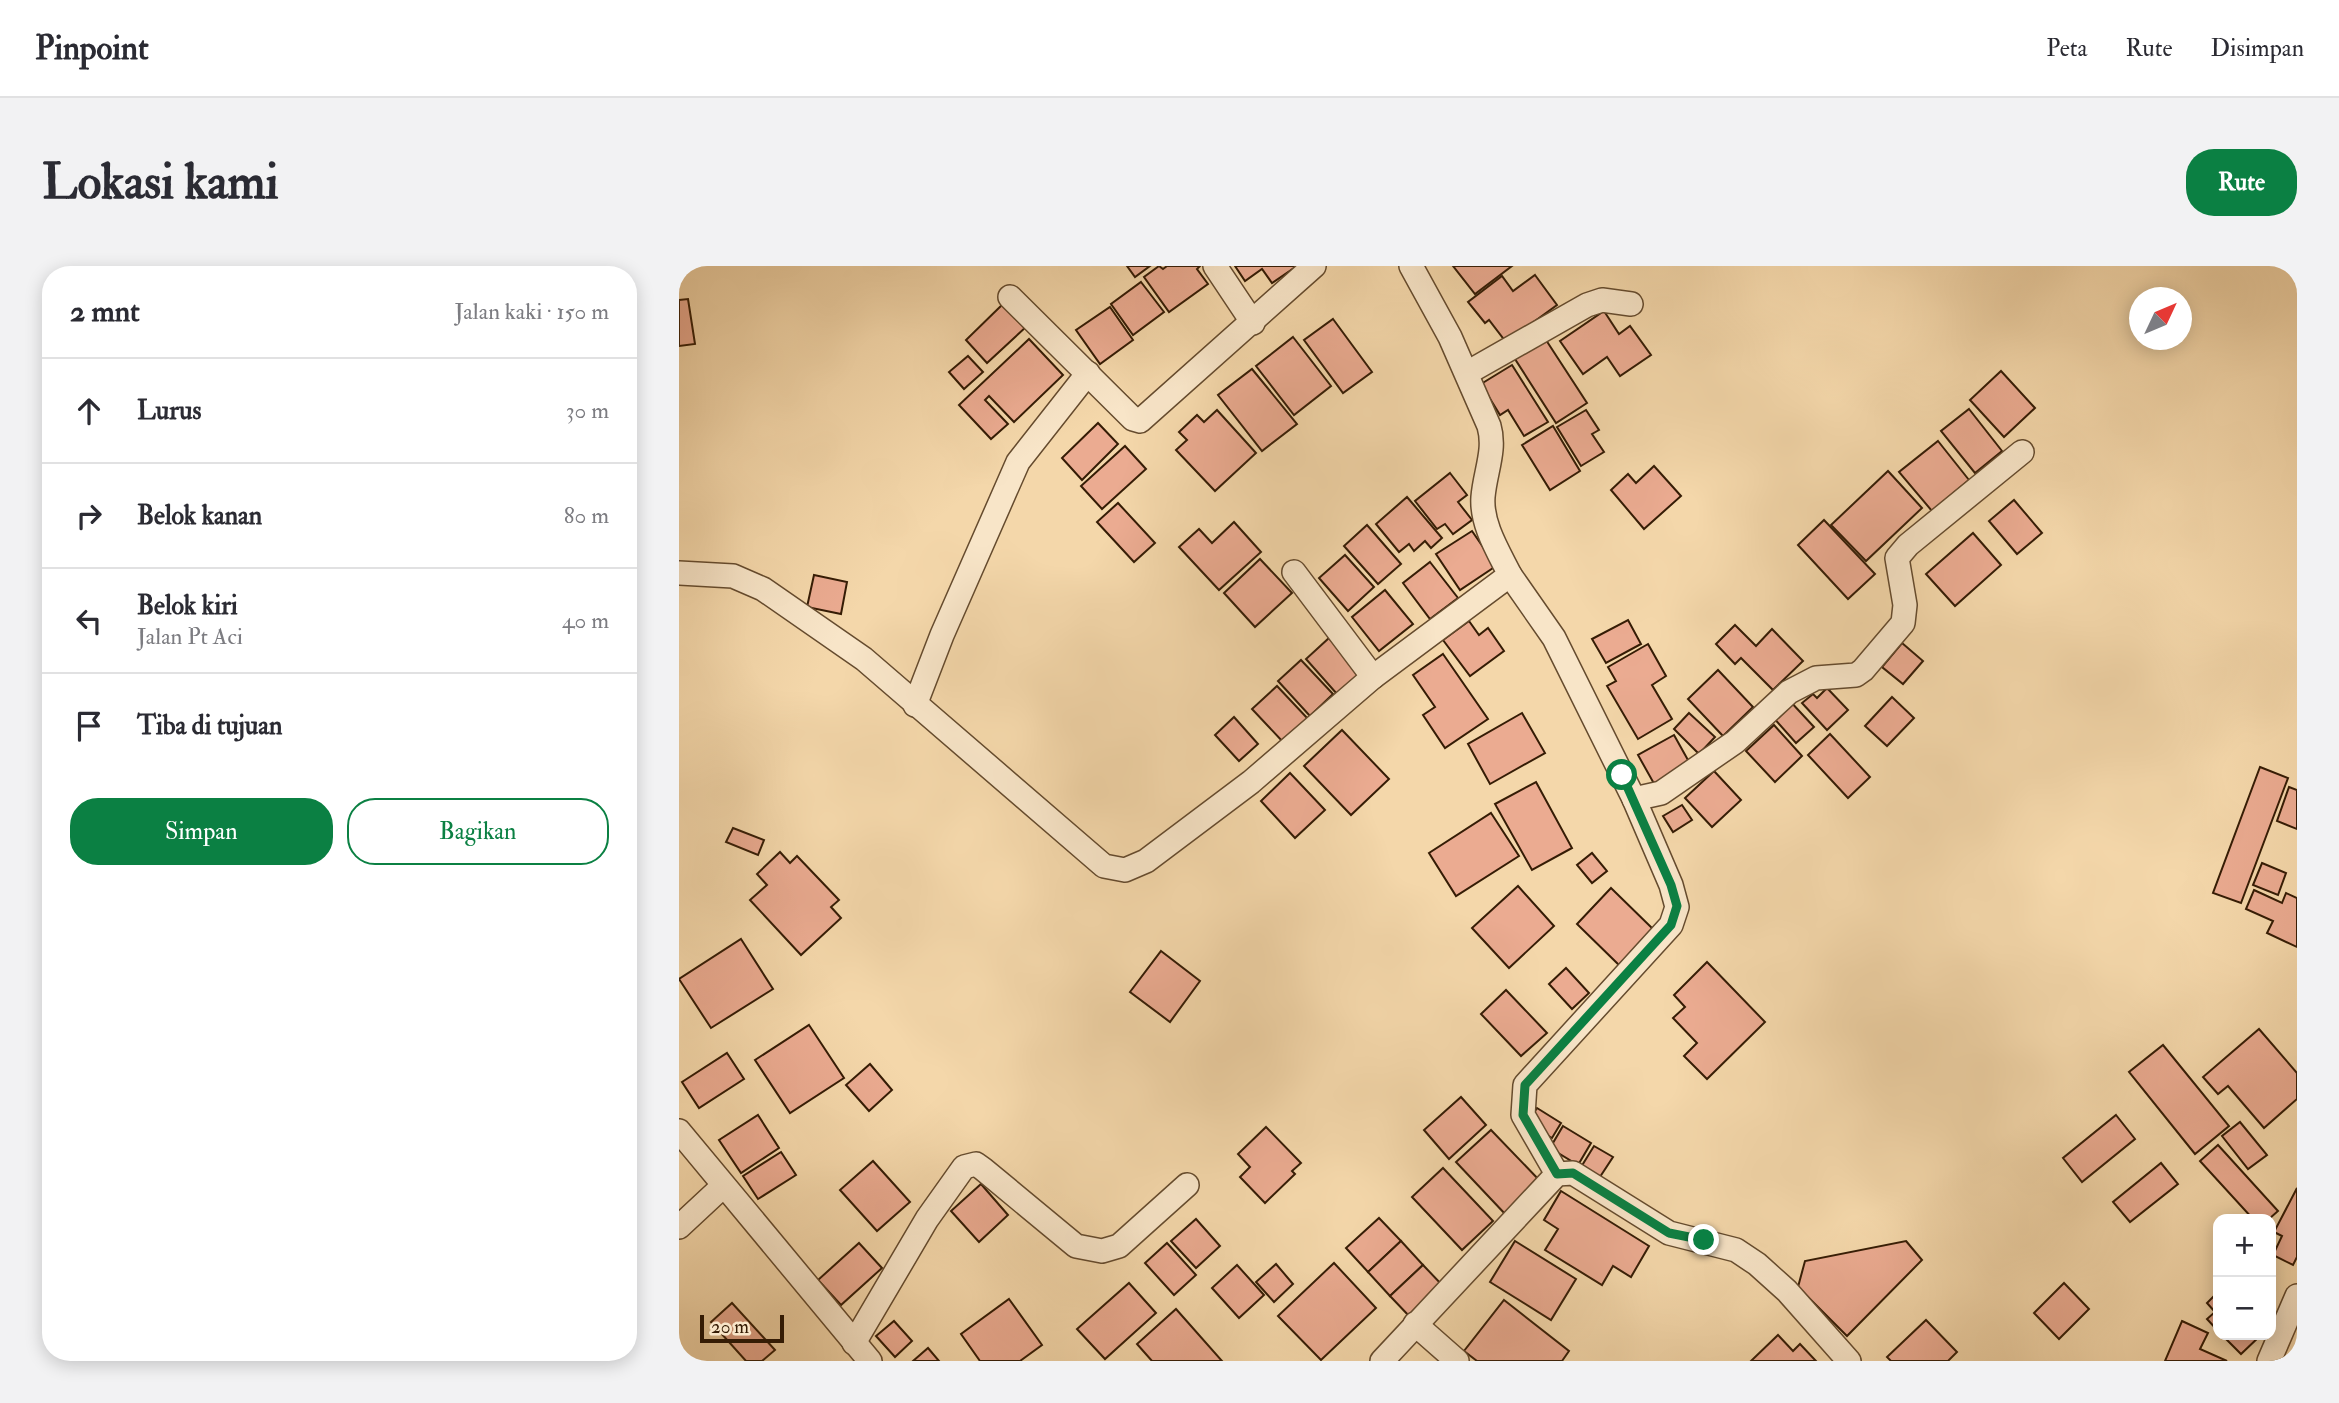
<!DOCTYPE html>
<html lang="id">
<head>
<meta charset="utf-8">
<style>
	body { margin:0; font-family:"IM FELL Double Pica",serif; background:#f2f2f3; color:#2b2b33 }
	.controls { position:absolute; right:21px; bottom:21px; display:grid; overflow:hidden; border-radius:14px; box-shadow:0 4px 18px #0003 }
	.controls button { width:63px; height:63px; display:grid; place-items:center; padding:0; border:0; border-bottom:2px solid #e1e1e2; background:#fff; color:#2b2b33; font:35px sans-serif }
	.compass { position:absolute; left:1450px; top:21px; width:63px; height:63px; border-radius:50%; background:#fff; box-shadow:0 4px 18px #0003; rotate:46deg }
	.scale { position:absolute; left:21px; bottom:18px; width:84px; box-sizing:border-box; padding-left:7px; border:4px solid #351c05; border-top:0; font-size:19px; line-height:24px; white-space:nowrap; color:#351c05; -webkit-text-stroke:5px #f8e5c8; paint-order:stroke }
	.stop { position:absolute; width:21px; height:21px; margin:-16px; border:5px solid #0b8043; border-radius:50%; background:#fff }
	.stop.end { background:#0b8043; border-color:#fff; box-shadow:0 2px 7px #0008 }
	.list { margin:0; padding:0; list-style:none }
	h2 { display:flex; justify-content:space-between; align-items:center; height:91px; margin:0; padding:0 28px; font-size:30px }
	h2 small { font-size:23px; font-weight:400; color:#7c7c81 }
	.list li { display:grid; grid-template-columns:46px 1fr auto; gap:21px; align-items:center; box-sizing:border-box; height:105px; padding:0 28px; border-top:2px solid #e1e1e2 }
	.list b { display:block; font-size:26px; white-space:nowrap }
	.list p { margin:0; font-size:23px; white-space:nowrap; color:#7c7c81 }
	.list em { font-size:23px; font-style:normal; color:#7c7c81 }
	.actions { display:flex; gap:14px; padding:21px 28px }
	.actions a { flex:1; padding:16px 0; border:2px solid #0b8043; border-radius:28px; text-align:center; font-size:24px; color:#0b8043 }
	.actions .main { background:#0b8043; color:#fff }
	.icon { flex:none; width:38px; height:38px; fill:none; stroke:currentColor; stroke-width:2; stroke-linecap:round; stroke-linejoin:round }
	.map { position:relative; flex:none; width:1618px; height:1095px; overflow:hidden; border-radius:28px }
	header { display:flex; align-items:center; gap:42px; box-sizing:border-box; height:98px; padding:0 35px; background:#fff; border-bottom:2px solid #e1e1e2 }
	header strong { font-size:33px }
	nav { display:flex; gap:38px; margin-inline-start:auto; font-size:24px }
	.intro { display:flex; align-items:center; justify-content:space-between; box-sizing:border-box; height:168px; padding:0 42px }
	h1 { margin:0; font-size:49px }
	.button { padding:18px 32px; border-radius:28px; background:#0b8043; color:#fff; font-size:24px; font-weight:700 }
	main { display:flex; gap:42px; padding:0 42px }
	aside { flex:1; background:#fff; border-radius:28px; box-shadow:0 4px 18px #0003 }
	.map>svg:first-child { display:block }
	.building { fill:#ebab91; stroke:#351c05; stroke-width:2 }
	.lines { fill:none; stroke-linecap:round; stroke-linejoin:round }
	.minor-casing { stroke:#654b2e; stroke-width:26 }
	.minor { stroke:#f8e5c8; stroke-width:23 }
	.route { stroke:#0b8043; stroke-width:9 }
</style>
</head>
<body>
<header>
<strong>Pinpoint</strong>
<nav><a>Peta</a><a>Rute</a><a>Disimpan</a></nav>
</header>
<div class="intro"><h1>Lokasi kami</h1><a class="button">Rute</a></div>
<main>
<aside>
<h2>2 mnt<small>Jalan kaki · 150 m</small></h2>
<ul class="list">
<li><svg class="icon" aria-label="ahead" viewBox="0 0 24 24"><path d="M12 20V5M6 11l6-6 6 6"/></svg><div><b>Lurus</b></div><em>30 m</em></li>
<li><svg class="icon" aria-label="right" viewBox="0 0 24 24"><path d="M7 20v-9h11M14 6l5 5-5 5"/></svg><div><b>Belok kanan</b></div><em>80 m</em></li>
<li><svg class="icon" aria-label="left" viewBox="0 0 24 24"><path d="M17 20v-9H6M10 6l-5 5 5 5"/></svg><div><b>Belok kiri</b><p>Jalan Pt Aci</p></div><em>40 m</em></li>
<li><svg class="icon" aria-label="arrive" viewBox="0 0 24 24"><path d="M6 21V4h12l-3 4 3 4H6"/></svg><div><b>Tiba di tujuan</b></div></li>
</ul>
<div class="actions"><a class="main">Simpan</a><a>Bagikan</a></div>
</aside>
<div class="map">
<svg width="1618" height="1095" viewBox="0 0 1618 1095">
	<rect width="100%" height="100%" fill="#f4d7aa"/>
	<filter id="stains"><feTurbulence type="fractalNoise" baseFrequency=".00286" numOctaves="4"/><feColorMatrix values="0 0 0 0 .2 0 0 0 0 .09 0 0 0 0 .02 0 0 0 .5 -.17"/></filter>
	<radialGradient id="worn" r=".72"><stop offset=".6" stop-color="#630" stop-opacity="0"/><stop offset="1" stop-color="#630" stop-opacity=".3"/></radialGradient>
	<g class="building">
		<polygon points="448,0 471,0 456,11"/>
		<polygon points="480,0 484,3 488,0 521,0 518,3 529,18 490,46 465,11"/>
		<polygon points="556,0 618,0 593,17 583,3 566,15"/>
		<polygon points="774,0 833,0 796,28"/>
		<polygon points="856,9 878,39 827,76 810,54 806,57 789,36 823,10 834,25"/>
		<polygon points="462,16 485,46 454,69 432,38"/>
		<polygon points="9,33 16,78 0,80 0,34"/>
		<polygon points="326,36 348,60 308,97 287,74"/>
		<polygon points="431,41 454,74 421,98 397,64"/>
		<polygon points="925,45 940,68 951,60 972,89 941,110 928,91 904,108 881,75"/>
		<polygon points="654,53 693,106 664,127 625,74"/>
		<polygon points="614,71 652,120 615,149 577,100"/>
		<polygon points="350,73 384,109 335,156 310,130 306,134 329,158 312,173 280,139"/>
		<polygon points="867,74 908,137 877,157 836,93"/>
		<polygon points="289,90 304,106 285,123 270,106"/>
		<polygon points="833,99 869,156 845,170 829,144 821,149 802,118"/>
		<polygon points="573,103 618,158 583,185 539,129"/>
		<polygon points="1322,105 1356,142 1325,171 1291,134"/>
		<polygon points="1290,143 1323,185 1296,207 1262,165"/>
		<polygon points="538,144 577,187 536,225 497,184 508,174 500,166 518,149 525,156"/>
		<polygon points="907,144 920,164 913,168 925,186 902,200 878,161"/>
		<polygon points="419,157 439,178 403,214 383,192"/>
		<polygon points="874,160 901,205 871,224 843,179"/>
		<polygon points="1259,175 1290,214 1253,245 1220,206"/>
		<polygon points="446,180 467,203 423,243 402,220"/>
		<polygon points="975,200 1002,230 965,263 932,224 949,208 957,217"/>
		<polygon points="1209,205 1243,242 1187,295 1152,259"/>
		<polygon points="771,207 788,229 779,236 793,254 774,268 766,258 758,263 736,235"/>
		<polygon points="728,231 763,272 752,282 746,275 735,285 730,278 720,286 697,258"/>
		<polygon points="1335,234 1363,267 1338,288 1310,255"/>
		<polygon points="439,237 476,277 455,296 418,256"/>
		<polygon points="1145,254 1196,308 1169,333 1119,279"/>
		<polygon points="555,256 582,286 540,324 500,281 520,263 533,277"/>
		<polygon points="688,259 722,298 699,318 665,280"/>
		<polygon points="793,265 817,300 781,324 757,288"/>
		<polygon points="1294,267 1322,299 1276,340 1247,308"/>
		<polygon points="666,289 695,321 669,345 640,312"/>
		<polygon points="581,293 613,327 576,361 545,327"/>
		<polygon points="751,296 779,332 751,353 724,317"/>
		<polygon points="135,309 168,316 162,348 128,341"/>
		<polygon points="706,324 734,358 700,385 673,351"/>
		<polygon points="949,354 962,378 927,397 913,373"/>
		<polygon points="790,355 800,369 809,362 825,385 791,410 764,374"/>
		<polygon points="1056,359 1077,380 1093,363 1124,395 1094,424 1062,392 1056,398 1037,378"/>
		<polygon points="650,372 682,407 658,428 627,393"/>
		<polygon points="1223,377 1244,395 1224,418 1203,401"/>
		<polygon points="969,378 987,410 973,419 993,453 959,473 928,420 937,415 929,401"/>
		<polygon points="764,388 809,453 766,482 744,449 756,441 734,409"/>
		<polygon points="622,394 654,428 631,450 599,415"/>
		<polygon points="1039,404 1074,441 1044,470 1009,433"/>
		<polygon points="598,420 630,454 605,477 573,443"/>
		<polygon points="1148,422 1169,444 1148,464 1123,437 1134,428 1138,432"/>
		<polygon points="1213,431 1235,452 1208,480 1186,460"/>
		<polygon points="1110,434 1135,461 1117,477 1093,450"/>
		<polygon points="843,447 866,487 811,518 789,478"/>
		<polygon points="1010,447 1036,471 1020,488 995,463"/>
		<polygon points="555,451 579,478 560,495 536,469"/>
		<polygon points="1095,459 1123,490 1096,516 1067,485"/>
		<polygon points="663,464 710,513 672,549 625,500"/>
		<polygon points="1151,468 1191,511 1169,532 1129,489"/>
		<polygon points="995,469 1014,503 978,523 959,489"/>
		<polygon points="1581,501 1609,512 1562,637 1534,627"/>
		<polygon points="1035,505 1062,534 1033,561 1006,532"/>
		<polygon points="611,507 646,544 616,572 582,535"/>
		<polygon points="857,516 893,582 853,604 816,538"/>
		<polygon points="1610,521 1618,524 1618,563 1598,555"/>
		<polygon points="1003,539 1013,554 994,566 984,550"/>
		<polygon points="812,547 840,590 777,630 750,587"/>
		<polygon points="54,562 85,574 79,589 47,576"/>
		<polygon points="101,586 111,597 118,590 160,634 152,641 162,652 122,689 71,634 88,619 78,608"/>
		<polygon points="913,587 928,605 913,617 898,599"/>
		<polygon points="1583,597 1607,607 1599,629 1574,619"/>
		<polygon points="839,620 875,660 830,702 793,662"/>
		<polygon points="932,622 975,664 940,699 898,658"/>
		<polygon points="1575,624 1603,637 1607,627 1618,632 1618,681 1588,667 1594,655 1567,643"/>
		<polygon points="62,673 94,723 32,762 0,713"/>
		<polygon points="482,685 521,715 491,756 451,726"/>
		<polygon points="1028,696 1086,756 1028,813 1005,790 1018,777 994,752 1006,741 995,729"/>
		<polygon points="887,702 910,727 893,743 870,718"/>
		<polygon points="827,724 868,767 842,790 802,748"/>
		<polygon points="130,759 165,812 111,847 76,794"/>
		<polygon points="1580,763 1618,807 1618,833 1585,862 1549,820 1539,828 1524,811"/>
		<polygon points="1484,779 1550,860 1516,888 1450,806"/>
		<polygon points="48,787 65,813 20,842 3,816"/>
		<polygon points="191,798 213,824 190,845 167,819"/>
		<polygon points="782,831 807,859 770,893 745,864"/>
		<polygon points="858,842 882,857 873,872 848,857"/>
		<polygon points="79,849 100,882 62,907 40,874"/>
		<polygon points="1437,849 1456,873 1403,916 1384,892"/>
		<polygon points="1561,856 1588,889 1569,903 1543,870"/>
		<polygon points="884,860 912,877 899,899 871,882"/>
		<polygon points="587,861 622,897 613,905 616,908 586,937 561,911 571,901 559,888"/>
		<polygon points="812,864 863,917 828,950 777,896"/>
		<polygon points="1539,879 1599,945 1590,953 1574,953 1521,895"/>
		<polygon points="915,880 934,891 917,917 899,906"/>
		<polygon points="102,886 117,909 79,933 64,910"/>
		<polygon points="194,895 231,936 198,965 161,924"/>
		<polygon points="1482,897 1499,918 1451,956 1434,936"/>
		<polygon points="764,902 814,955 783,984 733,931"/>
		<polygon points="302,918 329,949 300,976 272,945"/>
		<polygon points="1618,922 1618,991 1614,999 1594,989 1603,970 1595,966"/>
		<polygon points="882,925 970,980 952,1011 934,1000 923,1019 866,984 879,963 865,954"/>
		<polygon points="700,952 722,975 689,1006 667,982"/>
		<polygon points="517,953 541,980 517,1002 492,975"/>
		<polygon points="722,975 744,999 711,1030 689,1006"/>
		<polygon points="836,975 897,1013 872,1054 811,1016"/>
		<polygon points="1227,975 1243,994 1168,1070 1119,1021 1126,995"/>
		<polygon points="180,977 203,1002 162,1039 139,1014"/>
		<polygon points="488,977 517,1009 495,1029 466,997"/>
		<polygon points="655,997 697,1042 642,1094 599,1050"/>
		<polygon points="597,998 614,1018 595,1036 577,1016"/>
		<polygon points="558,999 585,1029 560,1052 533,1022"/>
		<polygon points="744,999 765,1021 732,1052 711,1030"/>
		<polygon points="450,1017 477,1047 426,1093 398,1063"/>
		<polygon points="1385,1017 1410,1043 1380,1073 1355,1047"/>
		<polygon points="1539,1026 1539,1065 1528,1053 1536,1046 1528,1037"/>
		<polygon points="330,1033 363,1079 341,1095 301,1095 282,1068"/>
		<polygon points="825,1034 890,1085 883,1095 798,1095 785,1085"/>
		<polygon points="53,1037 96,1084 83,1095 67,1095 32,1056"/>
		<polygon points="497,1043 543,1095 473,1095 458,1078"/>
		<polygon points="1247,1054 1278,1086 1269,1095 1212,1095 1208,1091"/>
		<polygon points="215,1055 233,1075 216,1091 197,1070"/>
		<polygon points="1503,1055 1529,1067 1521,1083 1548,1095 1486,1095"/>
		<polygon points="1099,1069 1114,1085 1121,1078 1137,1095 1072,1095"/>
		<polygon points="1543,1069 1582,1069 1562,1088"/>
		<polygon points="249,1082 260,1095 234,1095"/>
	</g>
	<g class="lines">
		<g class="minor-casing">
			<g id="minor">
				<polyline points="536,0 574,57"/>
				<polyline points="331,31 454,153 461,155 635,0"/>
				<polyline points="788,107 908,39 923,34 952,38"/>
				<polyline points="615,306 694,411"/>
				<path d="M0,307L54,310L84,323L185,393L425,600L446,604L467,595L572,516L694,411L831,309C819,285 802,258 804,231C806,206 817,184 810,160L771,71L732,0"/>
				<polyline points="831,309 875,372 955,533 992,619 998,641 992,659 846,819 844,849 878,908"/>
				<polyline points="236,439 263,369 339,196 409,107"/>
				<polyline points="955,533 982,527 1056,476 1110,426 1137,412 1177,409 1184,404 1224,357 1226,339 1218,292 1229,279 1343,186"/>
				<polyline points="0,865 191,1095"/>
				<polyline points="0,961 43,921"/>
				<polyline points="736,1058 778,1095"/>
				<polyline points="175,1077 248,953 285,901 297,898 304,903 397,980 423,985 440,980 508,919"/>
				<polyline points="703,1095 878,908 894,907 990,967 1057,984 1078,998 1108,1025 1170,1095"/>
				<polyline points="1590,1095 1618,1030"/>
			</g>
		</g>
		<use href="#minor" class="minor"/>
	</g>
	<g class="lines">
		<polyline class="route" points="943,509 992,619 998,640 992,659 846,819 844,849 878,908 894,907 990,967 1025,974"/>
	</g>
	<rect width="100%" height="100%" filter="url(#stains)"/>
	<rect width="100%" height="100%" fill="url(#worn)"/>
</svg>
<div class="controls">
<button>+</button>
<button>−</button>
</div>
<svg class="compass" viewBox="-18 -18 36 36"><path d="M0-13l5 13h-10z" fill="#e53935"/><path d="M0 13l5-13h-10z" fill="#7c7c81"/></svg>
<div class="scale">20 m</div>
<div class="stop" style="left:943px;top:509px"></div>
<div class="stop end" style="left:1025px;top:974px"></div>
</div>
</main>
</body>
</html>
